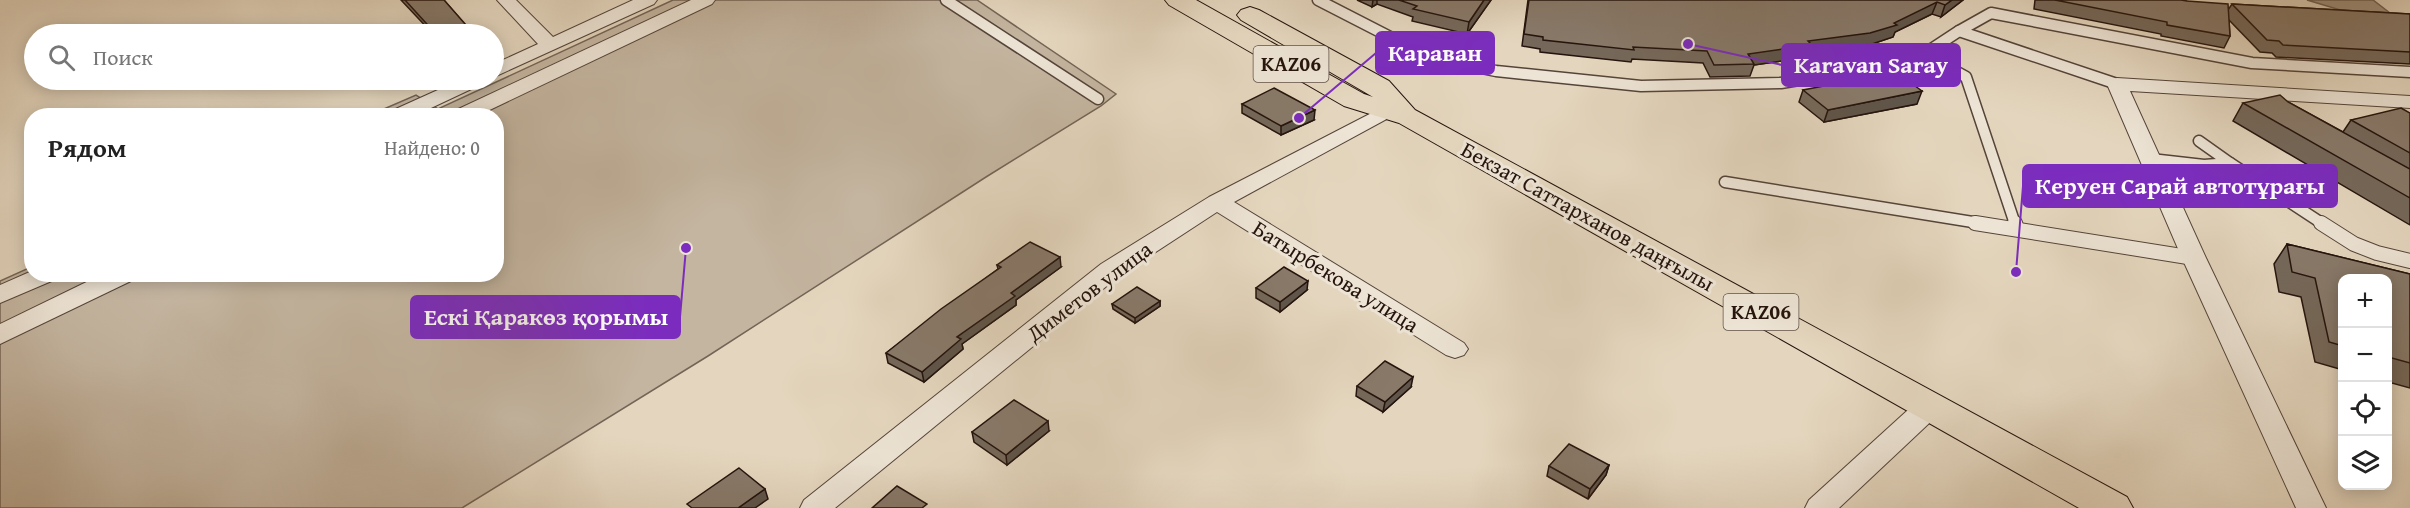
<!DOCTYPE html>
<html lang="ru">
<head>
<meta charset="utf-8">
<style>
	body { margin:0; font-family:"Gentium Book Plus",serif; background:#f2f2f2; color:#222 }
	.controls { position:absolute; right:18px; bottom:18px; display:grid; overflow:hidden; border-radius:12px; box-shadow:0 3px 15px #0003 }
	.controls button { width:54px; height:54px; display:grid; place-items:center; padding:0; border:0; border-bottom:2px solid #e0e0e0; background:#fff; color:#222; font:30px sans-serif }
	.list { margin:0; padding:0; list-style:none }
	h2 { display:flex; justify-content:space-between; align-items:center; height:78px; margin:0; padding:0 24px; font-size:26px }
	h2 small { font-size:20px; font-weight:400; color:#767676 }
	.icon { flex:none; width:33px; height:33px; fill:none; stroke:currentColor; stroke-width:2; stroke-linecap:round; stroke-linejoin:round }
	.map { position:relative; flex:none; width:2410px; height:508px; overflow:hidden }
	.search { position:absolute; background:#fff; box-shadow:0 3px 15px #0003; left:24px; top:24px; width:480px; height:66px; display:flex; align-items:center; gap:15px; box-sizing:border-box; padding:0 21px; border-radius:33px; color:#767676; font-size:22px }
	.panel { position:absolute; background:#fff; box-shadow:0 3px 15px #0003; left:24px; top:108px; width:480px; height:174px; border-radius:24px }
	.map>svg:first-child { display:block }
	.green { fill:#c4b5a0; stroke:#746456; stroke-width:1.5 }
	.water { fill:#a39482; stroke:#716153; stroke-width:1.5 }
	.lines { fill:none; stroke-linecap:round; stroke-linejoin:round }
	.service-far1-casing { stroke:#554439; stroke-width:13 }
	.service-casing { stroke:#554439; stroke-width:16 }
	.minor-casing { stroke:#554439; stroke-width:2 }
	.primary-casing { stroke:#25140d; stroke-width:2 }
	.service-far1 { stroke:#ede4d5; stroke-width:10 }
	.service { stroke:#ede4d5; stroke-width:14 }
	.minor { fill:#ede4d5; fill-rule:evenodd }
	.primary { fill:#e4d6be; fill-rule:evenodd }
	.wall { fill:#75685a; stroke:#25140d; stroke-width:1.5 }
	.shaded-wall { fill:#5f554a; stroke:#25140d; stroke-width:1.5 }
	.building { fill:#887969; stroke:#25140d; stroke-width:1.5 }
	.labels { text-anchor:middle; stroke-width:6; stroke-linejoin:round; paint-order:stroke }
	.shield { fill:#ede4d5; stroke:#615249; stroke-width:1.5 }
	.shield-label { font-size:21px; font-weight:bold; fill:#25140d }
	.street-label { font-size:22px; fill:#25140d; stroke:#ede4d5 }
	.leader { fill:none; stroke:#7b2cbf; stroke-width:2 }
	.callout-dot { fill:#7b2cbf; stroke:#ede4d5; stroke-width:2 }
	.callout { fill:#7b2cbf; stroke:#7b2cbf; stroke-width:2 }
	.callout-label { font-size:24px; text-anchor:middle; font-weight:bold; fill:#fff }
</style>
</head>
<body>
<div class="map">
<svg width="2410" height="508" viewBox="0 0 2410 508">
	<rect width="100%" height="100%" fill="#e4d6be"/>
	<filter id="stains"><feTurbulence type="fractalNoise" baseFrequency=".00333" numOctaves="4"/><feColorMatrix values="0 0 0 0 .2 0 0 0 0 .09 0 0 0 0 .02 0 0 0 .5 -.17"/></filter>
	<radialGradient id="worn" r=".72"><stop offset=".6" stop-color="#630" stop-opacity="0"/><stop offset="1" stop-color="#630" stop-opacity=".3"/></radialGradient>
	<polygon class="green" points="673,0 977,0 1116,94 1101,106 986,177 708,356 462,508 0,508 0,281 31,267 32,274 496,274 496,116 370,115 416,95 438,109"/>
	<polygon class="water" points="2307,0 2373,0 2390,13 2367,18"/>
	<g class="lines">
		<g class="service-far1-casing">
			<g id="service-far1">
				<polyline points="946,0 1098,99"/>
				<polyline points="1318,0 1431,58 1496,71 1641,86 1781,83 1895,64 1924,54 1959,31 2117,84"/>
				<polyline points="1959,31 1991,13 2252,63 2410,72"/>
				<polyline points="1924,54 1966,77 2015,224"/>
				<polyline points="2199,141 2230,163"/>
				<polyline points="2151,159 2204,165 2230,163 2323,224"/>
				<polyline points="1725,182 1985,224"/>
			</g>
		</g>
		<g class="service-casing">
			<g id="service">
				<polyline points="1975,223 2194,258"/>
				<polyline points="2015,223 2017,229"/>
				<polyline points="2321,223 2354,244 2377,253 2410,261"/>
			</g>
		</g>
		<g class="minor-casing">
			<g id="minor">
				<polygon points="497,0 516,0 553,37 633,0 657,0 654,4 494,77 494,64 538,44"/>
				<polygon points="691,0 715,0 712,4 477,116 449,116 452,112"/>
				<polygon points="2117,78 2410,96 2410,108 2130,91 2206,258 2326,508 2296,508 2182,258 2107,84 2110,80"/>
				<polygon points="460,80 485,80 482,84 414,116 386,116 389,112"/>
				<polygon points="1387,105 1394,107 1397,111 1394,115 1234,202 1464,343 1468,349 1464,355 1455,358 1446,355 1217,212 1119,276 835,508 800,508 804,500 1101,264 1209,197"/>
				<polygon points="32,271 32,274 57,274 54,280 0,303 0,285"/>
				<polygon points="103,274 136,274 133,280 0,344 0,324"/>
				<polygon points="1930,396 1940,399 1944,406 1940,413 1839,508 1805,508 1809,500 1920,399"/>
			</g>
		</g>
		<g class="primary-casing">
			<polygon id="primary" points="1165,0 1196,0 1364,94 1373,97 1241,20 1237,15 1241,10 1250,7 1259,10 1389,81 1415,110 2127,497 2133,508 2079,508 1399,123 1344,106 1169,5"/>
		</g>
		<use href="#service-far1" class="service-far1"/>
		<use href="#service" class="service"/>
		<use href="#minor" class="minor"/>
		<use href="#primary" class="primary"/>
	</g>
	<g class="wall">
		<polygon points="401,0 444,0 473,34 433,34"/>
		<polygon points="1357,0 1491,0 1467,34 1412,21 1413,17 1377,4 1372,7"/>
		<polygon points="1528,0 1963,0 1941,17 1932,14 1895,32 1893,37 1866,46 1810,53 1808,57 1754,65 1750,76 1710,77 1703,63 1632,59 1631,62 1540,52 1540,49 1522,46"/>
		<polygon points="2035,0 2181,0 2228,10 2232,4 2410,14 2410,64 2276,57 2272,53 2260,52 2229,20 2230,36 2224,48 2161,36 2161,34 2034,9"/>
		<polygon points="1803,90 1917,104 1824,122 1799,102"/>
		<polygon points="2288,102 2343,132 2351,120 2410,113 2410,225 2233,121 2243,103"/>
		<polygon points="1242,104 1314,120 1281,135 1242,113"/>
		<polygon points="2287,244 2410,274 2410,388 2388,382 2388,279 2343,279 2343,370 2315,362 2301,297 2279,292 2274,264"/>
		<polygon points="997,265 1061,267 1016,300 1016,305 962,344 963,349 924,382 888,363 886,353 998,269"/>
		<polygon points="1256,288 1307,290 1280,312 1256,298"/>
		<polygon points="1160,301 1160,306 1135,323 1113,309 1112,304"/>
		<polygon points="1357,386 1411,387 1383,412 1356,396"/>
		<polygon points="1049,431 1007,465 974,442 972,432"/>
		<polygon points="1609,465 1606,475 1588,499 1547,476 1549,466"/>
	</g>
	<g class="shaded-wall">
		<polygon points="1373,0 1377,0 1377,4 1372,7"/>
		<polygon points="1484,0 1491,0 1467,34 1469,22"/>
		<polygon points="1952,0 1963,0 1941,17 1945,5"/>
		<polygon points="1937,2 1932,14 1895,32 1893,37 1866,46 1810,53 1808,57 1754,65 1748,54 1808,41"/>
		<polygon points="1922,91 1917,104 1824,122 1828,110"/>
		<polygon points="1315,110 1314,120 1281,135 1281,126"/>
		<polygon points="1060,257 1061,267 1016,300 1016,305 962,344 963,349 924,382 922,372 957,337 1011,293"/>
		<polygon points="1308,281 1307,290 1280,312 1280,302"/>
		<polygon points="1160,301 1160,306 1135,323 1135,318"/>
		<polygon points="1413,377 1411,387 1383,412 1385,402"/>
		<polygon points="1048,421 1049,431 1007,465 1006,455"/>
		<polygon points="1609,465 1606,475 1588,499 1590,489"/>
		<polygon points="765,489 768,499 755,508 738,508"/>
	</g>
	<g class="building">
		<polygon points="405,0 444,0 473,33 470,34 436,34"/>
		<polygon points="1399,0 1484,0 1469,22 1413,9 1417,6"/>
		<polygon points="1529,0 1952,0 1945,5 1937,2 1894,23 1897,25 1870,33 1808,41 1812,45 1748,54 1754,64 1714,65 1707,51 1633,47 1634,50 1543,40 1543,37 1524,34"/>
		<polygon points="2055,0 2181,0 2187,1 2228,4 2230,36 2167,25 2167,22"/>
		<polygon points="2232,4 2410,14 2410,52 2283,45 2279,41 2267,40"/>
		<polygon points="1896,72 1922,91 1828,110 1803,90"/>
		<polygon points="1274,88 1315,110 1281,126 1242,104"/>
		<polygon points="2280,95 2288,102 2410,169 2410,198 2243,103"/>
		<polygon points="2401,108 2410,113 2410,153 2351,120"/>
		<polygon points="1030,242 1060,257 1011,293 1015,296 957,337 961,339 922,372 886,353 941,309 1001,267 997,265"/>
		<polygon points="2287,244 2410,274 2410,363 2388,357 2388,279 2343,279 2343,346 2329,342 2315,278 2292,272"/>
		<polygon points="1284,267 1308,281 1280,302 1256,288"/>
		<polygon points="1137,287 1160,301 1135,318 1112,304"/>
		<polygon points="1385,361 1413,377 1385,402 1357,386"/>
		<polygon points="1014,400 1048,421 1006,455 972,432"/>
		<polygon points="1569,444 1609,465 1590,489 1549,466"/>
		<polygon points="739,468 765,489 738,508 692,508 687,504"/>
		<polygon points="897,486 927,504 922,508 872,508"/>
	</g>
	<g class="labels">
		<g class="shield">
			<rect x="1253.5" y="46" width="75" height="36" rx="4.5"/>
			<rect x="1723.5" y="294" width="75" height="36" rx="4.5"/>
		</g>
		<g class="shield-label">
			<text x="1291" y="71">KАZ06</text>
			<text x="1761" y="319">KАZ06</text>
		</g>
		<g class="street-label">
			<text transform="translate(1588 216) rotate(29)" y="8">Бекзат Саттарханов даңғылы</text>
			<text transform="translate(1336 276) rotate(32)" y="8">Батырбекова улица</text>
			<text transform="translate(1089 291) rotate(-37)" y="8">Диметов улица</text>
		</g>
	</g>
	<path class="leader" d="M1299 118L1376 53M1688 44L1782 65M2016 272L2023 186M686 248L680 317"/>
	<g class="callout-dot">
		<circle cx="1299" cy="118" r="6"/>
		<circle cx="1688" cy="44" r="6"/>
		<circle cx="2016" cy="272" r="6"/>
		<circle cx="686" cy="248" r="6"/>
	</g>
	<g class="callout">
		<rect x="1376" y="32" width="118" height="42" rx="6"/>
		<rect x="1782" y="44" width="178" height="42" rx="6"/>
		<rect x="2023" y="165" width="314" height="42" rx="6"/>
		<rect x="411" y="296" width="269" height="42" rx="6"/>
	</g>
	<g class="callout-label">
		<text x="1435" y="61">Караван</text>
		<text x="1871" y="73">Karavan Saray</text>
		<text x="2180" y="194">Керуен Сарай автотұрағы</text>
		<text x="546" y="325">Ескі Қаракөз қорымы</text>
	</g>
	<rect width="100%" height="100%" filter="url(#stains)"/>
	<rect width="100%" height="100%" fill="url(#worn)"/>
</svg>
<div class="controls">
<button>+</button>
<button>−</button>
<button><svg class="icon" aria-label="locate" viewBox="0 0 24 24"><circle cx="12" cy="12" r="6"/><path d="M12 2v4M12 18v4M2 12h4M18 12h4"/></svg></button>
<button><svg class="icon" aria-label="layers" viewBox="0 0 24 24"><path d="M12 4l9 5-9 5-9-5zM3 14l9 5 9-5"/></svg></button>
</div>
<div class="search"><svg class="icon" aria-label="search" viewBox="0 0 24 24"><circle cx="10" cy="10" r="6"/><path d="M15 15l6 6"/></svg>Поиск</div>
<section class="panel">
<h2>Рядом<small>Найдено: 0</small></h2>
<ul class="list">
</ul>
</section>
</div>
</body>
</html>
